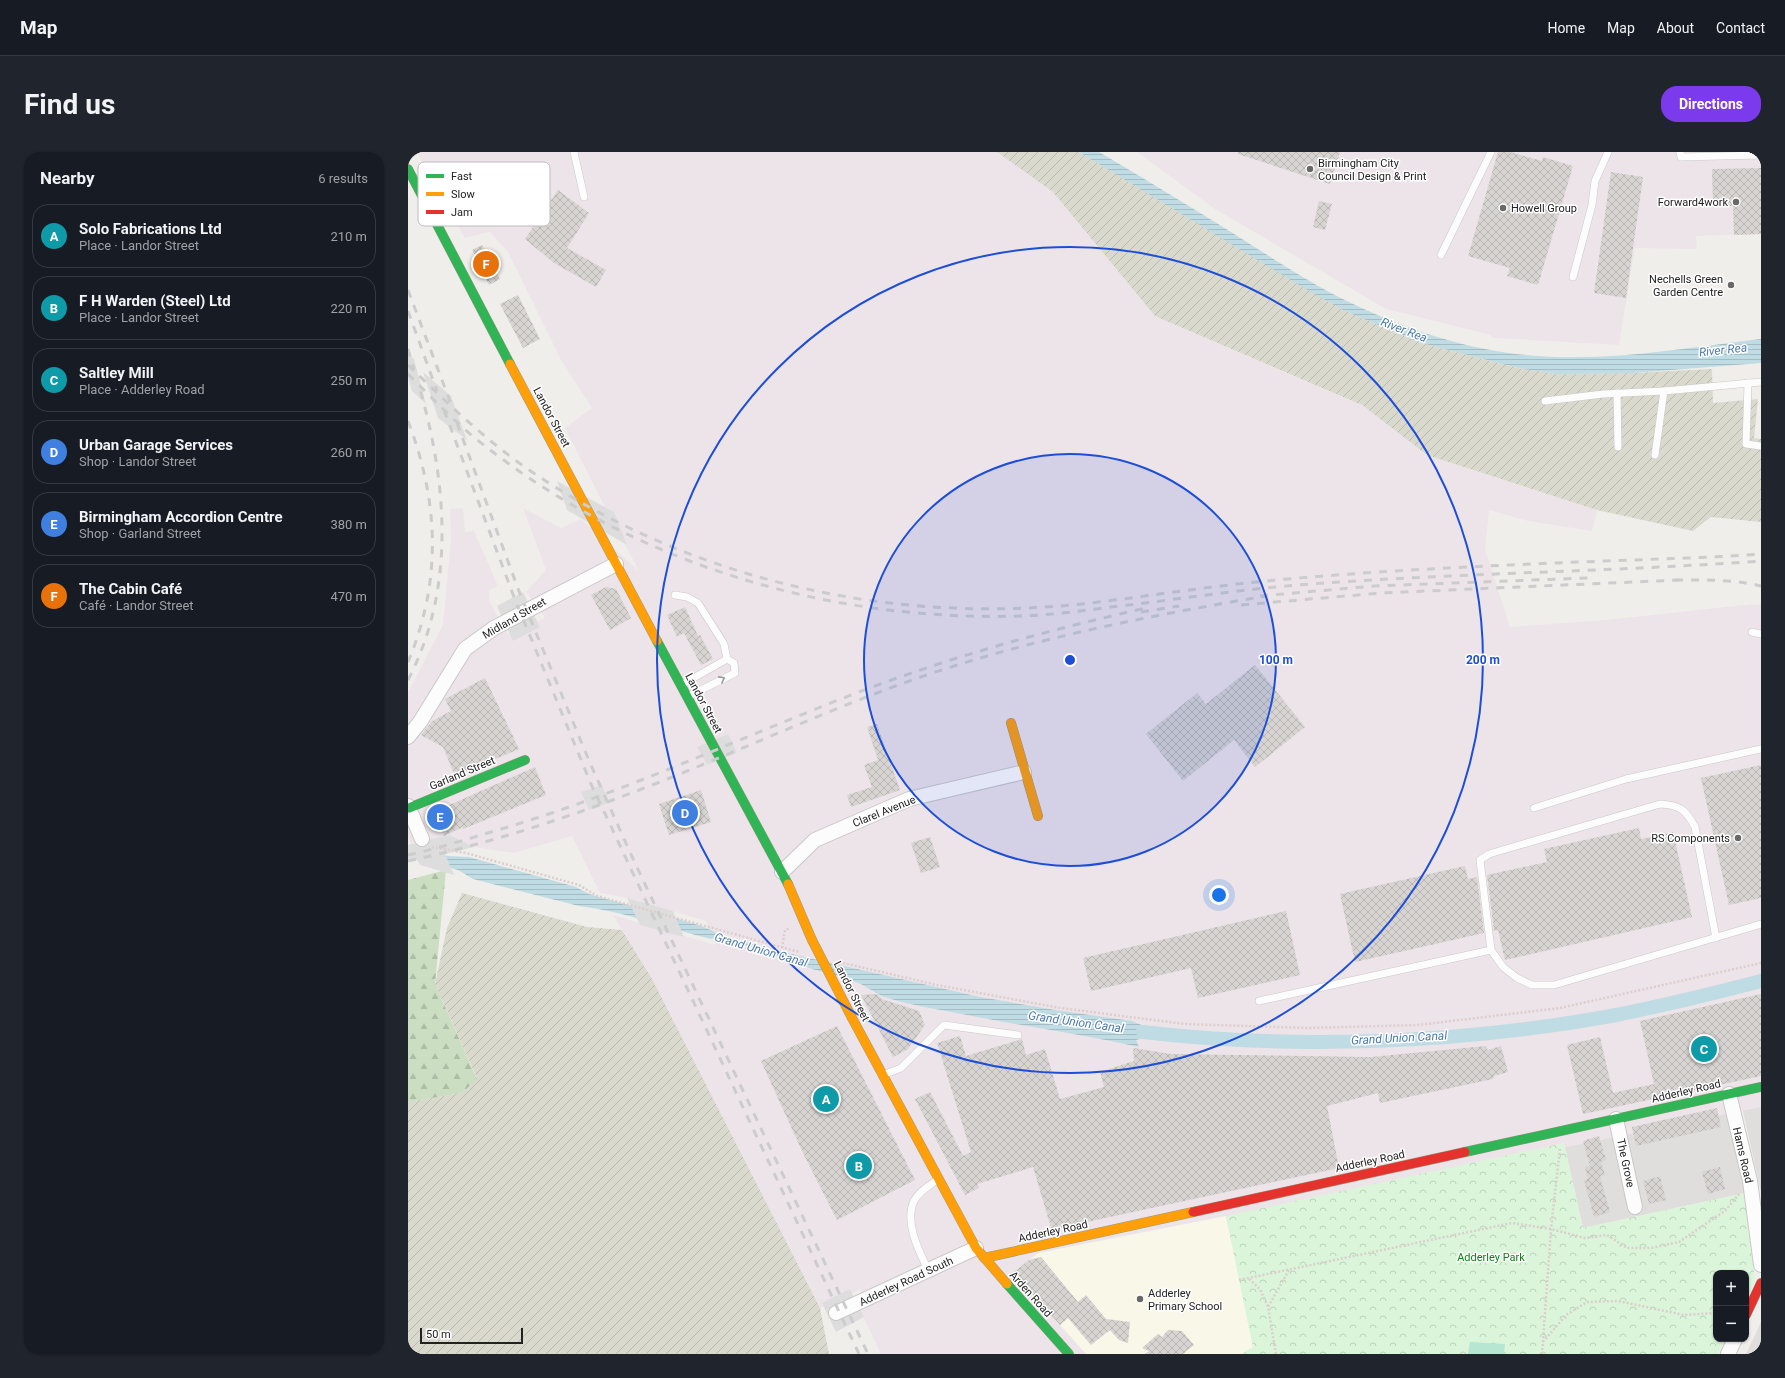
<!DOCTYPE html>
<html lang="en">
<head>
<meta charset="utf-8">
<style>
	body { margin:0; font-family:Roboto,sans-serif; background:#20242c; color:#f1f3f6 }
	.controls { position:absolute; right:12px; bottom:12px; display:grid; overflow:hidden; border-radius:8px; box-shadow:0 1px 3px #0004 }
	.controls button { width:36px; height:36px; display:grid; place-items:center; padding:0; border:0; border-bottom:1px solid #363941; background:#171b24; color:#f1f3f6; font:20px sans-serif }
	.scale { position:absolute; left:12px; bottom:10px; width:103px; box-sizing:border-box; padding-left:4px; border:2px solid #222; border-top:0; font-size:11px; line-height:14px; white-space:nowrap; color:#222; -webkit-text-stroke:3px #fff; paint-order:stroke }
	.you { position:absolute; left:811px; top:743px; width:14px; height:14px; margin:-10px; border:3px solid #fff; border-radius:50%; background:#1a73e8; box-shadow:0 0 0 6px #1a73e833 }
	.badge { display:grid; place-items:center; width:26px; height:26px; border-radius:50%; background:#7c3aed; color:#fff; font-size:13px; font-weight:700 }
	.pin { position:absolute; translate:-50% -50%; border:2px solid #fff; box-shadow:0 1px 4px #0006 }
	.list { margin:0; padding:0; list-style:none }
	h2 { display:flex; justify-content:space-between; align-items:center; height:52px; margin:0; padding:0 16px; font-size:17px }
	h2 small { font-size:13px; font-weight:400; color:#9ea1a6 }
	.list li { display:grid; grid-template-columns:26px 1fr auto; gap:12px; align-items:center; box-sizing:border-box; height:64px; margin:0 8px 8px; padding:0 8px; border:1px solid #363941; border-radius:16px }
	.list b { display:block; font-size:15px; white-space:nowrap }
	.list p { margin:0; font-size:13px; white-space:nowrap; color:#9ea1a6 }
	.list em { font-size:13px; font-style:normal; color:#9ea1a6 }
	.map { position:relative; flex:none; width:1353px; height:1202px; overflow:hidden; border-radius:16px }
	header { display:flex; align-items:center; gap:24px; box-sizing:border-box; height:56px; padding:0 20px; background:#171b24; border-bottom:1px solid #363941 }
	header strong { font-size:19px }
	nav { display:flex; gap:22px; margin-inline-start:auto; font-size:14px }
	.intro { display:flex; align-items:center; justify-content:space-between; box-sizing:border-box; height:96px; padding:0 24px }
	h1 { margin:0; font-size:28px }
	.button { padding:10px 18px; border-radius:16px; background:#7c3aed; color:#fff; font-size:14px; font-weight:700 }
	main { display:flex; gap:24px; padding:0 24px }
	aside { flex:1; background:#171b24; border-radius:16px; box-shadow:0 1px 3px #0004 }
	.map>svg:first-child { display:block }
	.residential { fill:#dfdedc }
	.industrial { fill:#ede4e9 }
	.education { fill:#f8f7e8 }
	.construction { fill:url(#construction-furrows) }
	.forest { fill:url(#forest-firs) }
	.park { fill:url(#park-crowns) }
	.pitch { fill:#b7e6d2 }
	.water { fill:url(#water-rules) }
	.pier { fill:#dedddd }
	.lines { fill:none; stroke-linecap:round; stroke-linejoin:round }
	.canal { stroke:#bfdbe3; stroke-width:14 }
	.building { fill:url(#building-cross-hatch) }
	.lane-casing { stroke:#c9c8c7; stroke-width:8 }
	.street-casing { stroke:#c9c8c7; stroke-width:16 }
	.fast-casing { stroke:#999a82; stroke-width:10 }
	.slow-casing { stroke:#999a82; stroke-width:10 }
	.jam-casing { stroke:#999a82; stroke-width:10 }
	.path { stroke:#dccecd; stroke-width:2.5; stroke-dasharray:2 2; stroke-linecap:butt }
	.lane { stroke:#fdfcfc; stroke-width:7 }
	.street { stroke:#fdfcfc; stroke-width:14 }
	.fast { stroke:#30b455; stroke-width:9 }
	.slow { stroke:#ff9f0a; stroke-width:9 }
	.jam { stroke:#e5322d; stroke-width:9 }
	.rail { stroke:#ccc; stroke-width:3; stroke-dasharray:8 8; stroke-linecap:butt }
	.slow-bridge-casing { stroke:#999a82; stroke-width:10; stroke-linecap:butt }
	.slow-bridge { stroke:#ff9f0a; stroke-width:9 }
	.oneway { stroke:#9a9a9a }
	.ring { fill:none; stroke:#1d4ed8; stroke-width:2 }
	.poi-dot { fill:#6a6968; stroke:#fff; stroke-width:1.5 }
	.labels { text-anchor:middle; stroke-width:3; stroke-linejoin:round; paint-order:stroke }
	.poi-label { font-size:11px; fill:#222; stroke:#fff; text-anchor:start }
	.street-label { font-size:11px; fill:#222; stroke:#fff }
	.park-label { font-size:11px; fill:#0c8416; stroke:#fff }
	.water-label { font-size:12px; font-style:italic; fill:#4a7aab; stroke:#fff }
	.key { fill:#fff; stroke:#bdbdbd; stroke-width:1 }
	.key-label { font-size:11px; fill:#222 }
	.centre { fill:#1d4ed8; stroke:#fff; stroke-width:2 }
	.ring-label { font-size:12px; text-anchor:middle; font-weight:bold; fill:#1d4ed8; stroke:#fff; stroke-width:3; stroke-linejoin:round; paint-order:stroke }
</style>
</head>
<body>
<header>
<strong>Map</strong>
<nav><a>Home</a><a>Map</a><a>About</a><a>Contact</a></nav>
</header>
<div class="intro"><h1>Find us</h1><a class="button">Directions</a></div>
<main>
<aside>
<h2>Nearby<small>6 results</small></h2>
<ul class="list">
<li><span class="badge" style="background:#0f9aa8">A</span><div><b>Solo Fabrications Ltd</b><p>Place · Landor Street</p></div><em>210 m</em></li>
<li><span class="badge" style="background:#0f9aa8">B</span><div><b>F H Warden (Steel) Ltd</b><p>Place · Landor Street</p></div><em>220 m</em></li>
<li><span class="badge" style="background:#0f9aa8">C</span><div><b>Saltley Mill</b><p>Place · Adderley Road</p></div><em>250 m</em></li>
<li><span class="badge" style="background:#3f7fe0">D</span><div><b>Urban Garage Services</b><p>Shop · Landor Street</p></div><em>260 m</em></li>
<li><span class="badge" style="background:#3f7fe0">E</span><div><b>Birmingham Accordion Centre</b><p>Shop · Garland Street</p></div><em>380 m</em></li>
<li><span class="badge" style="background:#e8710a">F</span><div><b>The Cabin Café</b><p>Café · Landor Street</p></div><em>470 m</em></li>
</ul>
</aside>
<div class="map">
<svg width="1353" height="1202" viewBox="0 0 1353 1202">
	<defs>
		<pattern id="construction-furrows" width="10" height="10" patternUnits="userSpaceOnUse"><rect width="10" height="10" fill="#d9d9cd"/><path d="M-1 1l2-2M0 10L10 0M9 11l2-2" fill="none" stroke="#babab0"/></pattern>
		<pattern id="forest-firs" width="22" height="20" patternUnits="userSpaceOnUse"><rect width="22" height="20" fill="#cbdec1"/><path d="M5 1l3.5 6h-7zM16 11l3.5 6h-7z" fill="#aebea6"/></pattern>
		<pattern id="park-crowns" width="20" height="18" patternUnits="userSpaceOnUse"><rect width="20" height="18" fill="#daf5da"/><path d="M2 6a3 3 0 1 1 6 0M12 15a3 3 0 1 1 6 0" fill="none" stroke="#bbd2bb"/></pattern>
		<pattern id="water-rules" width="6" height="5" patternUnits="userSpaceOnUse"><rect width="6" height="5" fill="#bfdbe3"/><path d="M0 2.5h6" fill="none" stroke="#a4bcc2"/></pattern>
		<pattern id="building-cross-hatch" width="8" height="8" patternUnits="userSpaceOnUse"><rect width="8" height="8" fill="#d7d4d2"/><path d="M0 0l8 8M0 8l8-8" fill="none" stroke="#b8b6b4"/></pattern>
	</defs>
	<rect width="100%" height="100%" fill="#f0eeeb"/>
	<g class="residential">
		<polygon points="1317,950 1337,1041 1175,1076 1156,991"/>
		<polygon points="1353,950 1353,1040 1334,955"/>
		<polygon points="1353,1170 1353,1202 1338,1202"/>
	</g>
	<g class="industrial">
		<polygon points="9,0 589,0 645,40 747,164 954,253 1019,303 1189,358 1184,379 1120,369 1081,358 1077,397 1102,475 1197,468 1346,452 1353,453 1353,955 824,1064 799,1202 473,1202 454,1162 453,1137 412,1156 244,827 205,763 307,793 298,769 219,746 192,741 164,684 106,701 66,695 42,683 4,694 0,684 0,540 35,473 43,387 42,357 55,356 57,380 66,379 90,434 81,438 82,451 100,482 137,466 118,440 138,418 115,356 153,376 173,367 231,419 201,362 204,359 197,355 157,276 184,256 153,208 100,100 82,80 57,86 19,20"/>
		<polygon points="729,0 1353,0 1353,82 1288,84 1289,97 1227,96 1211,193 1085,186 1082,183 978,157 807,57"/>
	</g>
	<polygon class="education" points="818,1064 845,1195 834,1202 678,1202 605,1121 630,1101"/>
	<g class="construction">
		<polygon points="589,0 671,0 935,158 1010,190 1110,216 1150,222 1225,221 1304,217 1305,251 1350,247 1346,286 1353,287 1353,370 1303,365 1285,379 1189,358 1019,303 954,253 747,164 645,40"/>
		<polygon points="54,741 179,775 214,778 244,827 412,1156 421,1202 0,1202 0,950 54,941 69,926 27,832 39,776"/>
	</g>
	<polygon class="forest" points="38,718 27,832 69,927 54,941 0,950 0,728"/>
	<polygon class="park" points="1156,991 1175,1076 1337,1041 1347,1129 1338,1147 1338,1121 1308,1121 1308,1187 1318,1187 1310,1202 834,1202 845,1195 818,1064"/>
	<polygon class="pitch" points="1062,1190 1097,1192 1096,1202 1060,1202"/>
	<g class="water">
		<path d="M671,0H691C736,26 779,53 823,80C855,100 888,122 921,140C980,171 1051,197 1118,203C1197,211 1275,196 1353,187V211L1225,221L1150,222L1110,216L1010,190L935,158L891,133Z"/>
		<path d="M0,694L40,704L61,705L168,735L181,742L294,774L318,785L366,798L572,845L647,858L724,869L745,878H755L754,886L739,885L728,888L731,895C672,882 613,874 554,862C528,857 500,853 474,844C465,840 457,833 448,830C434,824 418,821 404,817C387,811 315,783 303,787C259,776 215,759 171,754L65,727L50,718L0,704Z"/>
	</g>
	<g class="pier">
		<polygon points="0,202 6,207 18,252 4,239 0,225"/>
		<polygon points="15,220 43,244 59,288 30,266"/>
		<polygon points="149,329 206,360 219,393 159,358"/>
		<polygon points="115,440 132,475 105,489 89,454"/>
		<polygon points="320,582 329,601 299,613 289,595"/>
		<polygon points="194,633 201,651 181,658 173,640"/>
		<polygon points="42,683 66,695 37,702 46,723 12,713 9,708 0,710 0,693"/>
		<polygon points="219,746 265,759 276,785 232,773"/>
		<polygon points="442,1137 456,1165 428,1180 414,1151"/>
	</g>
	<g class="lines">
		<path class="canal" d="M735,880C887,898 1053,891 1203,864C1254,854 1303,842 1353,829"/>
	</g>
	<g class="building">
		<polygon points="830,0 932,0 922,32 830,2"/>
		<polygon points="1090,0 1102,0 1134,9 1135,5 1165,14 1130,133 1099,124 1102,116 1060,104"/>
		<polygon points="1353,16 1353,82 1326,83 1325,54 1305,55 1304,17"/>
		<polygon points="1203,20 1235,25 1218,146 1186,141"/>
		<polygon points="150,38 181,61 159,96 198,118 188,135 146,111 117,87"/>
		<polygon points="911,49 924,52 917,78 905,75"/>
		<polygon points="74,93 92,127 81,133 64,98"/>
		<polygon points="110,143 132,187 115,196 92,152"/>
		<polygon points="198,435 208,437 223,466 202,478 183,443"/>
		<polygon points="277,455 290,484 292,483 305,507 293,513 276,481 269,485 259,463"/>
		<polygon points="847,513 897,575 847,615 826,588 775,629 738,582 789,541 798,552"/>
		<polygon points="77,526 111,597 47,624 35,595 13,583 24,569 43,559 37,547"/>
		<polygon points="469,572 492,638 443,655 439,643 464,635 456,613 470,608 459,575"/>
		<polygon points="1353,613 1353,746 1321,753 1293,626"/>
		<polygon points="127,615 138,643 55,677 55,675 36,684 31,673 25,676 19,663"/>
		<polygon points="293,638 303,670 261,683 251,652"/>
		<polygon points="1231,676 1233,687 1265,680 1284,765 1097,808 1090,778 1086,779 1079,723 1139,710 1136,697"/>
		<polygon points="522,685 532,715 513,721 503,691"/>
		<polygon points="1057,714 1060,727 1069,725 1076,781 947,810 932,742"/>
		<polygon points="878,759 892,823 790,846 783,816 683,839 675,806"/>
		<polygon points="469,842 474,847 511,859 517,873 500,897 485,905 453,843"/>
		<polygon points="1353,842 1353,924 1175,962 1159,893 1192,885 1205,941 1246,932 1232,869"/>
		<polygon points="429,874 507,1028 429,1068 395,1001 353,909"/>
		<polygon points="552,884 558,904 614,887 618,903 637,897 652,947 696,935 692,920 726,909 725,896 763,902 963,905 1078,894 1080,898 1093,894 1100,920 1086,924 1085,927 972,951 970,941 919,954 931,1016 669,1072 644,1079 625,1015 569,1032 571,1036 557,1043 507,947 522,940 555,1004 563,1000 529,891"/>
		<polygon points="1309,956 1313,975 1228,994 1224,975"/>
		<polygon points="1191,984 1198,1008 1193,1010 1197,1023 1192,1024 1202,1060 1186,1065 1176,1028 1180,1027 1177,1015 1182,1014 1175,989"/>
		<polygon points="1312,1015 1317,1037 1300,1042 1294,1020"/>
		<polygon points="1252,1024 1258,1048 1241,1052 1235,1029"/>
		<polygon points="633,1105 670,1150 678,1143 698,1167 722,1170 720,1191 711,1188 702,1178 683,1193 660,1166 652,1173 605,1121 621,1108"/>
		<polygon points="760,1178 774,1179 786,1193 775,1202 737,1202 741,1199 734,1196 750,1182 754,1185"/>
	</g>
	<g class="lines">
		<g class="lane-casing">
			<g id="lane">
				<polyline points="166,0 176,45"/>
				<polyline points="1272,0 1273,5 1353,3"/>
				<polyline points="1033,103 1083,0"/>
				<polyline points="1165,125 1184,53 1187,29 1200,0"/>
				<polyline points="1340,231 1338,292 1353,294"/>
				<polyline points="1209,241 1210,295"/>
				<polyline points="1137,249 1195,242 1256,239"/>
				<polyline points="1247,303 1256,239 1353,230"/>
				<polyline points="267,443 279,445 290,451 316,492 319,507"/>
				<polyline points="1344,480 1353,482"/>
				<polyline points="275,532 319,507 326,511 327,521 281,544"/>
				<polyline points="1126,656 1218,627 1353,597"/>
				<path d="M1308,786L1287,675C1278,658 1272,653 1252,652L1081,702L1072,708L1083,798L1095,815L1109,826L1124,833H1146L1353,772"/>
				<polyline points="851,849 1083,798"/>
				<polyline points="475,923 493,916 536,873 610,883"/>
				<path d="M520,1118C511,1099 496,1070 506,1049C510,1040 521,1034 529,1028"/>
			</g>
		</g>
		<g class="street-casing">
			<g id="street">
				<polyline points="0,585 12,570 57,497 86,476 208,412"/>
				<polyline points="0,654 14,687"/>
				<polyline points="374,720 407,688 501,647 616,620"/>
				<polyline points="1321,942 1342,1029 1353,1113"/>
				<polyline points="1208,967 1227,1055"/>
				<polyline points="428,1161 568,1096"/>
				<polyline points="1320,1202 1327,1187"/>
			</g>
		</g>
		<g class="fast-casing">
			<g id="fast">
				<polyline points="0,17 102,212"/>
				<polyline points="249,489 380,732"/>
				<polyline points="1,656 117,608"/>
				<polyline points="1057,1000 1353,935"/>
				<polyline points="599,1132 661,1202"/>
			</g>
		</g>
		<g class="slow-casing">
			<g id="slow">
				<polyline points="102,212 249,489"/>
				<polyline points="603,571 630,664"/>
				<polyline points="380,732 404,788"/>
				<polyline points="444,866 568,1096 599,1132"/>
				<polyline points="576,1106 785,1060"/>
			</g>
		</g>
		<g class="jam-casing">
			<g id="jam">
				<polyline points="785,1060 1057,1000"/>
				<polyline points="1338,1163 1353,1131"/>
			</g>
		</g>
		<g class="path">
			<polyline points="24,695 58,701 171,733 189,744 391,800"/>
			<polyline points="374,796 377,778 382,776"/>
			<polyline points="435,811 529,833 652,856 777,872 900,876 1010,873 1152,856 1353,811"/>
			<polyline points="841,1127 852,1137 860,1155"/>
			<polyline points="831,1128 1104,1071 1143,1077 1177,1086 1199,1083 1219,1096 1243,1096 1271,1090 1318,1058 1331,1042"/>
			<polyline points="1135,1190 1158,1163 1179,1150 1210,1149 1276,1163 1308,1161"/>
			<polyline points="868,1202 860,1155 881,1118"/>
			<polyline points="1134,1202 1143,1077 1152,996"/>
		</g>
		<use href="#lane" class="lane"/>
		<use href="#street" class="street"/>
		<use href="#fast" class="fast"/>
		<use href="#slow" class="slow"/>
		<use href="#jam" class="jam"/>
		<g class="rail">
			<polyline points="0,138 43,252"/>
			<polyline points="0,159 29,239"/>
			<polyline points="0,197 6,218"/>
			<path d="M0,213C34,246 68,279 107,308C254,414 438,464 619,456C676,454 733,444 789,437C827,432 865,428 903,425C1001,417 1098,413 1196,409C1248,407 1301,406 1353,402"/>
			<path d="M0,222C22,244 44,267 67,286C220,410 417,470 613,464C646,463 679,458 712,454C771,447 830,438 889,433C1044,421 1199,420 1353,409"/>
			<polyline points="36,258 106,445 183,632 451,1202"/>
			<path d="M0,269C31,350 34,429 0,510"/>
			<polyline points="49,271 112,442 182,611 226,709 460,1202"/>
			<path d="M1267,428C1296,428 1324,427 1353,434"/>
			<polyline points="852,444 966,434 1180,426"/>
			<polyline points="833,453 973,441 1271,428"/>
			<polyline points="733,460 771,454"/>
			<path d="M0,528C48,436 39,330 11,234"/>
			<path d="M0,703C28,697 56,688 83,680C205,645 320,591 438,545C535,507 636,479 738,456"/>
			<path d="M0,709C102,687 200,652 296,612C362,585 427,556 493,532C611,489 734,465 858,444"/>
		</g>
		<g class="slow-bridge-casing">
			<polyline id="slow-bridge" points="404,788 444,866"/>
		</g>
		<use href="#slow-bridge" class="slow-bridge"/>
	</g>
	<defs><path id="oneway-chevron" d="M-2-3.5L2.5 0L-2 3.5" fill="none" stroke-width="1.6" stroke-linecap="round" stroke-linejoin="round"/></defs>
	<use class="oneway" href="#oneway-chevron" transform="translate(314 527) rotate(-28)"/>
	<circle cx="662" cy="508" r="206" fill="#1d4ed8" fill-opacity=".12"/>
	<g class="ring">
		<circle cx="662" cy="508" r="206"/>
		<circle cx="662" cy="508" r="413"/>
	</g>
	<g class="poi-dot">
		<circle cx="902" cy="17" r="4"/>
		<circle cx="1328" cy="50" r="4"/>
		<circle cx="1095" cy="56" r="4"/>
		<circle cx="1323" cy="133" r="4"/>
		<circle cx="1330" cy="686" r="4"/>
		<circle cx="732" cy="1147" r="4"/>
	</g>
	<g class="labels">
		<g class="poi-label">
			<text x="910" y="15">Birmingham City<tspan x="910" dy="13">Council Design &amp; Print</tspan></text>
			<text x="1320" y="54" text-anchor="end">Forward4work</text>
			<text x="1103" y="60">Howell Group</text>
			<text x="1315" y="131" text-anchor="end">Nechells Green<tspan x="1315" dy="13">Garden Centre</tspan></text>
			<text x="1322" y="690" text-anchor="end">RS Components</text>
			<text x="740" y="1145">Adderley<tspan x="740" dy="13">Primary School</tspan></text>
		</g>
		<g class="street-label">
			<text transform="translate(144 265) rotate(62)" y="4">Landor Street</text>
			<text transform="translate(106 466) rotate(-30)" y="4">Midland Street</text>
			<text transform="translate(296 551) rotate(62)" y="4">Landor Street</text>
			<text transform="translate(54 621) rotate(-23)" y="4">Garland Street</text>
			<text transform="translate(476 659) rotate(-22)" y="4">Clarel Avenue</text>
			<text transform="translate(444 839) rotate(63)" y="4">Landor Street</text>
			<text transform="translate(1278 939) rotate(-13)" y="4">Adderley Road</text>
			<text transform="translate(1335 1003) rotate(77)" y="4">Hams Road</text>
			<text transform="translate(962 1009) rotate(-12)" y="4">Adderley Road</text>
			<text transform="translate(1218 1011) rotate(78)" y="4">The Grove</text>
			<text transform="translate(645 1079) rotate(-12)" y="4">Adderley Road</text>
			<text transform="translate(498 1129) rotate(-25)" y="4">Adderley Road South</text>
			<text transform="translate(623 1142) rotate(48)" y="4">Arden Road</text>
		</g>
		<g class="park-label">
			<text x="1083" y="1109">Adderley Park</text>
		</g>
		<g class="water-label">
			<text transform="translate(996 178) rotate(21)" y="4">River Rea</text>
			<text transform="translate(1315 198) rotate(-6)" y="4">River Rea</text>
			<text transform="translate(353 798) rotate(16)" y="4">Grand Union Canal</text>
			<text transform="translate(668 870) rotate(8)" y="4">Grand Union Canal</text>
			<text transform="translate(991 886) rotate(-3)" y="4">Grand Union Canal</text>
		</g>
	</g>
	<rect x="10" y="10" width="132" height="64" rx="6" class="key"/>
	<rect x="18" y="22" width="18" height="4" fill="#30b455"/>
	<rect x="18" y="40" width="18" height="4" fill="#ff9f0a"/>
	<rect x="18" y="58" width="18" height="4" fill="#e5322d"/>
	<g class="key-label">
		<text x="43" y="28">Fast</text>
		<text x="43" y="46">Slow</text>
		<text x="43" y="64">Jam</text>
	</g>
	<circle cx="662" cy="508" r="6" class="centre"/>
	<g class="ring-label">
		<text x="868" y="512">100 m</text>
		<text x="1075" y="512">200 m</text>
	</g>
</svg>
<div class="controls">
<button>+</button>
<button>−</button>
</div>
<div class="scale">50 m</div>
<div class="you"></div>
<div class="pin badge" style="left:418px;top:947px;background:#0f9aa8">A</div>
<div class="pin badge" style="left:451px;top:1014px;background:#0f9aa8">B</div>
<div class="pin badge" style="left:1296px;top:897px;background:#0f9aa8">C</div>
<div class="pin badge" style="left:277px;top:661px;background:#3f7fe0">D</div>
<div class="pin badge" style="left:32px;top:665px;background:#3f7fe0">E</div>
<div class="pin badge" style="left:78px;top:112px;background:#e8710a">F</div>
</div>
</main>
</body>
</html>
